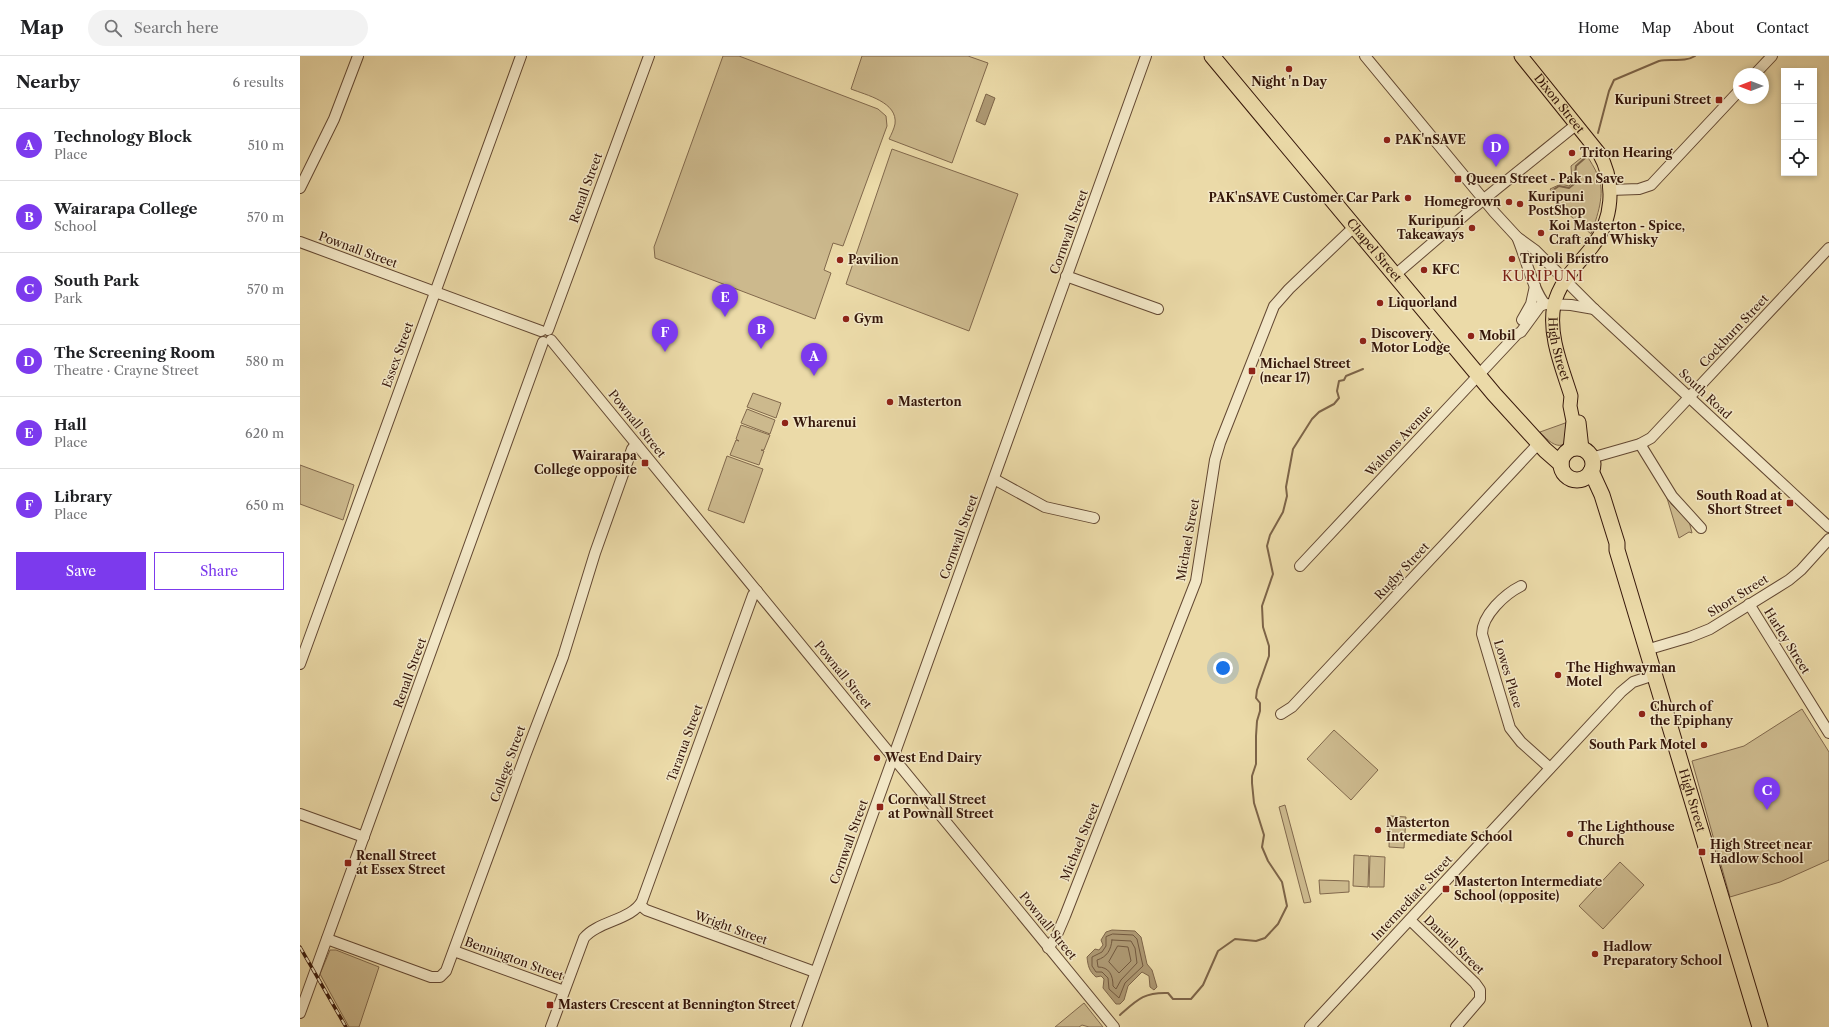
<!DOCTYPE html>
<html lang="en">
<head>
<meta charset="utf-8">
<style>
	body { margin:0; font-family:"Libre Caslon Text",serif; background:#f2f2f2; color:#202124 }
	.controls { position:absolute; right:12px; top:12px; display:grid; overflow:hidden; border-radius:0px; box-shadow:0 2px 6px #0003 }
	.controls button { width:36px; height:36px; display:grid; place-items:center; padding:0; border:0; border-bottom:1px solid #e0e0e0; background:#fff; color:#202124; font:20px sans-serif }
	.compass { position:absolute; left:1433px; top:12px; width:36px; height:36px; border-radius:50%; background:#fff; box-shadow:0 2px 6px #0003; rotate:270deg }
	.you { position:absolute; left:923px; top:612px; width:14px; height:14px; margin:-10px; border:3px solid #fff; border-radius:50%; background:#1a73e8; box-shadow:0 0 0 6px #1a73e833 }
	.badge { display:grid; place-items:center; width:26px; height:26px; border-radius:50%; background:#7c3aed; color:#fff; font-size:13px; font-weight:700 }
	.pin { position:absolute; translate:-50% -33px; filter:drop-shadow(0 1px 2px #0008) }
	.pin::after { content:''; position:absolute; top:21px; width:14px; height:12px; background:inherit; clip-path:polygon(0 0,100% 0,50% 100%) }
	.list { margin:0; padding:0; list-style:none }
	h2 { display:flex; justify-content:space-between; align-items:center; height:52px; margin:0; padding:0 16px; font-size:17px }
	h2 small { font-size:13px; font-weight:400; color:#757577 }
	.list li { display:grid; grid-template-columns:26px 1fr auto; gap:12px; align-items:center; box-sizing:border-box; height:72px; padding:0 16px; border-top:1px solid #e0e0e0 }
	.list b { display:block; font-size:15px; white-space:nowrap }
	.list p { margin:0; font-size:13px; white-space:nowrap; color:#757577 }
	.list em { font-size:13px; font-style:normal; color:#757577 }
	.actions { display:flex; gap:8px; padding:12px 16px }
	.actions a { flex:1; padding:9px 0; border:1px solid #7c3aed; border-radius:0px; text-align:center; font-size:14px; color:#7c3aed }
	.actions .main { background:#7c3aed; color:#fff }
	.icon { flex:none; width:22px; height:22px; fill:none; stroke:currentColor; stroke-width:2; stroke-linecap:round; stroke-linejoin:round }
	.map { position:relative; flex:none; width:1529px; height:971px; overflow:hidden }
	header { display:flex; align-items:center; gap:24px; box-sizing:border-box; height:56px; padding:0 20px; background:#fff; border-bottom:1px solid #e0e0e0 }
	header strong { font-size:19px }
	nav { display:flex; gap:22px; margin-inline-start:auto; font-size:14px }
	.search { width:280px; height:36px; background:#f2f2f2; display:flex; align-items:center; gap:10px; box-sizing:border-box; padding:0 14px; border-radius:22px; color:#757577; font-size:15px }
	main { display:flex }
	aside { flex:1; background:#fff }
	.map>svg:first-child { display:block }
	.green { fill:#ccb98d; stroke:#81684c }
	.water { fill:#ad9872; stroke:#7d6448 }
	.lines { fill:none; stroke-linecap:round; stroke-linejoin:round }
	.shore { stroke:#72583e; stroke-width:1 }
	.stream { stroke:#7d6448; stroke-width:2 }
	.minor-casing { stroke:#634832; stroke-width:12 }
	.major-casing { stroke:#36170a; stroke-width:15 }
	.highway-casing { stroke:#36170a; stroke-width:17 }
	.minor { stroke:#f2e7c6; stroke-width:10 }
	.major { stroke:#ebdaa8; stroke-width:13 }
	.highway { stroke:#ebdaa8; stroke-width:15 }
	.rail-casing { stroke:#36170a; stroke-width:3.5 }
	.rail { stroke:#f2e7c6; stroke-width:2; stroke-dasharray:6; stroke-linecap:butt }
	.poi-dot { fill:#8f2418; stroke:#f2e7c6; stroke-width:1.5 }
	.labels { text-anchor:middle; stroke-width:3; stroke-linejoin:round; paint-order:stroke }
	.poi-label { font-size:12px; font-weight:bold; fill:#36170a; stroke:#f2e7c6; text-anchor:start }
	.street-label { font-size:12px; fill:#36170a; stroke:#f2e7c6 }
	.quarter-label { font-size:14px; letter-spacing:1px; fill:#7a1f14; stroke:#f2e7c6 }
</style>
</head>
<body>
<header>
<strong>Map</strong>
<div class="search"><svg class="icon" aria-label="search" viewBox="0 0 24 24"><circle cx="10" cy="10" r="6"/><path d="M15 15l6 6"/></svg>Search here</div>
<nav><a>Home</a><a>Map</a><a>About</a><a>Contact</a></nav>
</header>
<main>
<aside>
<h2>Nearby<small>6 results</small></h2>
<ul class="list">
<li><span class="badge">A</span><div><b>Technology Block</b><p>Place</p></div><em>510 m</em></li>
<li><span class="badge">B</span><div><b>Wairarapa College</b><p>School</p></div><em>570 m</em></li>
<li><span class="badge">C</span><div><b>South Park</b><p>Park</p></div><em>570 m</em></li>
<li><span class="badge">D</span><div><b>The Screening Room</b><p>Theatre · Crayne Street</p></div><em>580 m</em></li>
<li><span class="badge">E</span><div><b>Hall</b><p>Place</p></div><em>620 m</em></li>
<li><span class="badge">F</span><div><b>Library</b><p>Place</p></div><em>650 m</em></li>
</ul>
<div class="actions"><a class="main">Save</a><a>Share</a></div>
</aside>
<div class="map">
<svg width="1529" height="971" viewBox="0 0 1529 971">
	<rect width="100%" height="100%" fill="#ebdaa8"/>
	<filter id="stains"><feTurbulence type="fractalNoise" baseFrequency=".005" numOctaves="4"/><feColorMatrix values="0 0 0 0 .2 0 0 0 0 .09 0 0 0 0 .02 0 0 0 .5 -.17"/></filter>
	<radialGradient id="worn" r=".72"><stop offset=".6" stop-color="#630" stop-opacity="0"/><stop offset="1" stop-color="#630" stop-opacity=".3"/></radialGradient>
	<g class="green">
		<polygon points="423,0 439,0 578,53 586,60 587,70 543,190 533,187 524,214 531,217 515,263 355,202 354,191"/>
		<path d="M562,0H668L688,7L652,107L589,83C591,79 594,73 595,68C598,46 566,39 551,33Z"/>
		<polygon points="592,93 718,138 669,275 546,228"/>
		<path d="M1286,98C1290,105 1295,112 1298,120C1306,137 1297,161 1291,178L1249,141L1253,137L1250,133L1261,128L1269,130L1272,127L1271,110Z"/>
		<polygon points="453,337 481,347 476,362 447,351"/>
		<polygon points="447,353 475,364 470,378 441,367"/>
		<path d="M1268,366L1265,388C1255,393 1247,383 1240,376Z"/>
		<polygon points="441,369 470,379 464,394 461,394 464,395 459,409 430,399 436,384 439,385 436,383"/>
		<polygon points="427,400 463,413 444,467 408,454"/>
		<polygon points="0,409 54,429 43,464 0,448"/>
		<polygon points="1364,432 1371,448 1389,465 1392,477 1389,476 1379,482"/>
		<polygon points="1502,653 1529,696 1529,804 1480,826 1430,841 1392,705 1444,690"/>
		<polygon points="1034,674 1078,714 1051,744 1007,703"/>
		<polygon points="985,749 1011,846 1004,847 979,751"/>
		<polygon points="1090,760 1106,761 1104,792 1089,791"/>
		<polygon points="1054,799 1069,800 1068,831 1053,830"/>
		<polygon points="1070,800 1085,801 1084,831 1069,831"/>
		<polygon points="1320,806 1344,829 1303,873 1279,850"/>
		<polygon points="1019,824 1049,825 1049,836 1020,838"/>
		<polygon points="30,894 36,894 79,911 59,971 49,971 20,918"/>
		<polygon points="784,947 803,971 789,971 782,969 779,971 755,971"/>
	</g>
	<g class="water">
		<polygon points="686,38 695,42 685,69 676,65"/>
		<path d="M812,874L835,875L841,881L847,908L852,914L857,931L854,934L850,931L849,920L842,916L828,930L824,944L820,948H816L803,932L804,923L801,920L796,921C789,915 788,910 787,901L795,893L799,894L803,889L801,884L806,876Z"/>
	</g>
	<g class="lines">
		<g class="shore">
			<polygon points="813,878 833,879 837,883 843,910 825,927 819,942 809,933 808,922 802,916 796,916 792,910 792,901 802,896 806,890 806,881"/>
			<path d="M812,884L831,885L835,892L837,907L821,924L816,933L813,930C813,919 809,911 798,911L797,904C807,901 811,894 812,884Z"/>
			<polygon points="818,890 828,891 831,905 819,917 809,906"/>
		</g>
		<g class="stream">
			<path d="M1298,77L1309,35L1314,24L1359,5C1371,2 1384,7 1395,0"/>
			<polyline points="1253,134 1259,130 1269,132 1274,128 1276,110 1285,102"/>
			<path d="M820,959C837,944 844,936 868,937L873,943H891L903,929L918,895L935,883L956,885L965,882L978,868L987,850L982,826L968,805L962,791L964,779L954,747L952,727V720L956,708V680L957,665L960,655V647L956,642L957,634L969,600V590L963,571L962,550L973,518L967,490L970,479L983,456L987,440L986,431L993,393L1012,363L1019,356L1034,348L1039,342L1037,335L1039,325L1044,324L1046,320L1063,313"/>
		</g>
		<g class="minor-casing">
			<g id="minor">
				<polyline points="1065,0 1194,156 1217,181 1235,194 1294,253 1529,471"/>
				<polyline points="1455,18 1472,0"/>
				<polyline points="0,132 34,63 58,0"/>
				<polyline points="1310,134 1339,133 1351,129 1439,35"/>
				<path d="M1217,181C1225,199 1233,235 1245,248L1271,249L1294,253"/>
				<polyline points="0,186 241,275"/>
				<polyline points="1095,219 1173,152 1277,68"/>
				<polyline points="766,220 858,253"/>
				<polyline points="1222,264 1231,248 1235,230"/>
				<polyline points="248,274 349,0"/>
				<polyline points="251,284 814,971"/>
				<polyline points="1340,388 1372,440 1401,472"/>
				<polyline points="1291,402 1340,388 1351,382 1529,192"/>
				<polyline points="694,423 745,451 794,462"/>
				<polyline points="1000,510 1217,278 1221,276 1240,250 1245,248"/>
				<path d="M1221,530C1205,538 1182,559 1182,578L1210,672L1221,686L1250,712"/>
				<polyline points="1449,548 1529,677"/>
				<polyline points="1346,594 1390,581 1410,573 1489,524 1501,514 1529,483"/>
				<polyline points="0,608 221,0"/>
				<polyline points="981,658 992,651 1239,387"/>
				<polyline points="0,758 64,781"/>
				<polyline points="340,849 346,854 515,916"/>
				<polyline points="1110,864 1175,927 1180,934 1180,943 1156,971"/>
				<polyline points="27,883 131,921 140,921 146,915 225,700 263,601 295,497 332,393 336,388"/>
				<polyline points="748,892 756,881 765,860 896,525 915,404 920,387 974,250 989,233 1055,170"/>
				<polyline points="154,895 264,935"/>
				<polyline points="0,957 243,286"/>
				<path d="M251,971L284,882C298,865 332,864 342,845L453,539L457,535"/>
				<polyline points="496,971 846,0"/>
				<polyline points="1010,971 1321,636 1333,626 1354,619"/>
			</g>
		</g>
		<g class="major-casing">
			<g id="major">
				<path id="s1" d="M1221,0L1299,97C1316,127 1313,164 1292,191C1277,210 1260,224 1254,249C1248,279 1262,311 1271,340L1270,350L1273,365L1270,393"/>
				<polyline points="1279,366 1282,393"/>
			</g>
		</g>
		<g class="highway-casing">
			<g id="highway">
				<path id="s2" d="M912,0L1194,338L1245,394L1261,408"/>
				<circle cx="1277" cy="408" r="16"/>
				<path id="s3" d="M1291,415L1302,439L1317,487V494L1460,971"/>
			</g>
		</g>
		<use href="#minor" class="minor"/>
		<use href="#major" class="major"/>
		<use href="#highway" class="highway"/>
		<g class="rail-casing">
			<polyline id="rail" points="0,891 46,971"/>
		</g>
		<use href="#rail" class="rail"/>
	</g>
	<g class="poi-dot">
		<circle cx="989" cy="13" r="4"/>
		<rect x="1415" y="40" width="8" height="8" rx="2"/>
		<circle cx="1087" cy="84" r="4"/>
		<circle cx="1272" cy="97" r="4"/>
		<rect x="1154" y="119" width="8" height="8" rx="2"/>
		<circle cx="1108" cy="142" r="4"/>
		<circle cx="1209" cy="146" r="4"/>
		<circle cx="1220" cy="148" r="4"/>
		<circle cx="1172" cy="172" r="4"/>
		<circle cx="1241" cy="177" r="4"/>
		<circle cx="1212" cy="203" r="4"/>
		<circle cx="540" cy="204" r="4"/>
		<circle cx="1124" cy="214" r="4"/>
		<circle cx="1080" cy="247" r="4"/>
		<circle cx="546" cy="263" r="4"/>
		<circle cx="1171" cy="280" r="4"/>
		<circle cx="1063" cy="285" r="4"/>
		<rect x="948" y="311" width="8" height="8" rx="2"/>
		<circle cx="590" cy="346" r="4"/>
		<circle cx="485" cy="367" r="4"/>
		<rect x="341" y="403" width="8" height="8" rx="2"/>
		<rect x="1486" y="443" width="8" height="8" rx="2"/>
		<circle cx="1258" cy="619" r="4"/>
		<circle cx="1342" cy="658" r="4"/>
		<circle cx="1404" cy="689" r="4"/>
		<circle cx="577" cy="702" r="4"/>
		<rect x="576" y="747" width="8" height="8" rx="2"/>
		<circle cx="1078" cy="774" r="4"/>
		<circle cx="1270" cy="778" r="4"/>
		<rect x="1398" y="792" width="8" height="8" rx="2"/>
		<rect x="44" y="803" width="8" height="8" rx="2"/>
		<rect x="1142" y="829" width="8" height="8" rx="2"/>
		<circle cx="1295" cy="898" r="4"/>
		<rect x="246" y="945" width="8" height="8" rx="2"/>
	</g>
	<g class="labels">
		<g class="poi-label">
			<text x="989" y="30" text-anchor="middle">Night 'n Day</text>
			<text x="1411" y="48" text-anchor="end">Kuripuni Street</text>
			<text x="1095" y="88">PAK'nSAVE</text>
			<text x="1280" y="101">Triton Hearing</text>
			<text x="1166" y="127">Queen Street - Pak n Save</text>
			<text x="1228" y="145">Kuripuni<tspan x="1228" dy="14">PostShop</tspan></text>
			<text x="1100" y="146" text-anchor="end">PAK'nSAVE Customer Car Park</text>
			<text x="1201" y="150" text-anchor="end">Homegrown</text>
			<text x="1164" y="169" text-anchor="end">Kuripuni<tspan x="1164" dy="14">Takeaways</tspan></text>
			<text x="1249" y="174">Koi Masterton - Spice,<tspan x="1249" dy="14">Craft and Whisky</tspan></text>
			<text x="1220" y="207">Tripoli Bristro</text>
			<text x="548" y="208">Pavilion</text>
			<text x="1132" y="218">KFC</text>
			<text x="1088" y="251">Liquorland</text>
			<text x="554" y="267">Gym</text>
			<text x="1071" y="282">Discovery<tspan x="1071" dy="14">Motor Lodge</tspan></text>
			<text x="1179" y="284">Mobil</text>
			<text x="960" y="312">Michael Street<tspan x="960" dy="14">(near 17)</tspan></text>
			<text x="598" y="350">Masterton</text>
			<text x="493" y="371">Wharenui</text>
			<text x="337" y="404" text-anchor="end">Wairarapa<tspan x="337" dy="14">College opposite</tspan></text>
			<text x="1482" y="444" text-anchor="end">South Road at<tspan x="1482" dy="14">Short Street</tspan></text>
			<text x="1266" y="616">The Highwayman<tspan x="1266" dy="14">Motel</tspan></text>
			<text x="1350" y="655">Church of<tspan x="1350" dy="14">the Epiphany</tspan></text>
			<text x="1396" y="693" text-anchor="end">South Park Motel</text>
			<text x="585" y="706">West End Dairy</text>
			<text x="588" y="748">Cornwall Street<tspan x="588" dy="14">at Pownall Street</tspan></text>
			<text x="1086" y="771">Masterton<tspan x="1086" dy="14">Intermediate School</tspan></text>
			<text x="1278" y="775">The Lighthouse<tspan x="1278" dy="14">Church</tspan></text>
			<text x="1410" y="793">High Street near<tspan x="1410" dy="14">Hadlow School</tspan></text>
			<text x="56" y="804">Renall Street<tspan x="56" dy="14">at Essex Street</tspan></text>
			<text x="1154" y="830">Masterton Intermediate<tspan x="1154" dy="14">School (opposite)</tspan></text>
			<text x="1303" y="895">Hadlow<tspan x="1303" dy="14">Preparatory School</tspan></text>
			<text x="258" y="953">Masters Crescent at Bennington Street</text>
		</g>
		<g class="street-label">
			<text dy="4" stroke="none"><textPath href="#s1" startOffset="61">Dixon Street</textPath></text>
			<text transform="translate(286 132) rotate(-70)" y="4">Renall Street</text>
			<text transform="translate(769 176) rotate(-70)" y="4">Cornwall Street</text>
			<text transform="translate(58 194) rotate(20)" y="4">Pownall Street</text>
			<text dy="4" stroke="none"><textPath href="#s2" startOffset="253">Chapel Street</textPath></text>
			<text transform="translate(1434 275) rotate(-47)" y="4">Cockburn Street</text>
			<text dy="4" stroke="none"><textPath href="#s1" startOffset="339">High Street</textPath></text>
			<text transform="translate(98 299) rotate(-70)" y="4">Essex Street</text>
			<text transform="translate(1405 338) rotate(43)" y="4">South Road</text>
			<text transform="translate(337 368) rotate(51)" y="4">Pownall Street</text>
			<text transform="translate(1099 385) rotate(-47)" y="4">Waltons Avenue</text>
			<text transform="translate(659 481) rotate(-70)" y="4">Cornwall Street</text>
			<text transform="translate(888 484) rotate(-80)" y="4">Michael Street</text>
			<text transform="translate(1102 515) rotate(-47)" y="4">Rugby Street</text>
			<text transform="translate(1438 540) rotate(-32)" y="4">Short Street</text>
			<text transform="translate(1487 585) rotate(58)" y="4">Harley Street</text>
			<text transform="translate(110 617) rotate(-70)" y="4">Renall Street</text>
			<text transform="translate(1208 618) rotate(73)" y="4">Lowes Place</text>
			<text transform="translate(543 619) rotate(51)" y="4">Pownall Street</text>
			<text transform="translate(385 687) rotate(-70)" y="4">Tararua Street</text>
			<text transform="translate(208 708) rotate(-70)" y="4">College Street</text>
			<text dy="4" stroke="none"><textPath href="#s3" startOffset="345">High Street</textPath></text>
			<text transform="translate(549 786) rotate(-70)" y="4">Cornwall Street</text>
			<text transform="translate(780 786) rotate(-68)" y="4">Michael Street</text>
			<text transform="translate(1112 842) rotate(-47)" y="4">Intermediate Street</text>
			<text transform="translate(748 870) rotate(51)" y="4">Pownall Street</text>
			<text transform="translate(431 872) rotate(20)" y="4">Wright Street</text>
			<text transform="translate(1154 889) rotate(44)" y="4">Daniell Street</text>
			<text transform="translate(214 903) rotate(20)" y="4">Bennington Street</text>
		</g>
		<g class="quarter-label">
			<text x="1243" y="225">KURIPUNI</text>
		</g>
	</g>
	<rect width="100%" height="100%" filter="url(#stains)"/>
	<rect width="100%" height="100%" fill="url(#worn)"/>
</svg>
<div class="controls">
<button>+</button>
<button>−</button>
<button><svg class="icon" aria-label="locate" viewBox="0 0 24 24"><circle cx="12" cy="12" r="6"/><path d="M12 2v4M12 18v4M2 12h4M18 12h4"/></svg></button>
</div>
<svg class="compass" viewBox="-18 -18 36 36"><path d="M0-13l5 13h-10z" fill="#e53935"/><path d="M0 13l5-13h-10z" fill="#757577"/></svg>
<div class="you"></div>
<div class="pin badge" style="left:514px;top:320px">A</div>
<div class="pin badge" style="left:461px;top:293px">B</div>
<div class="pin badge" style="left:1467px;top:754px">C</div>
<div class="pin badge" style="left:1196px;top:111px">D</div>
<div class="pin badge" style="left:425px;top:261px">E</div>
<div class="pin badge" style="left:365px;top:296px">F</div>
</div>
</main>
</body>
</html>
